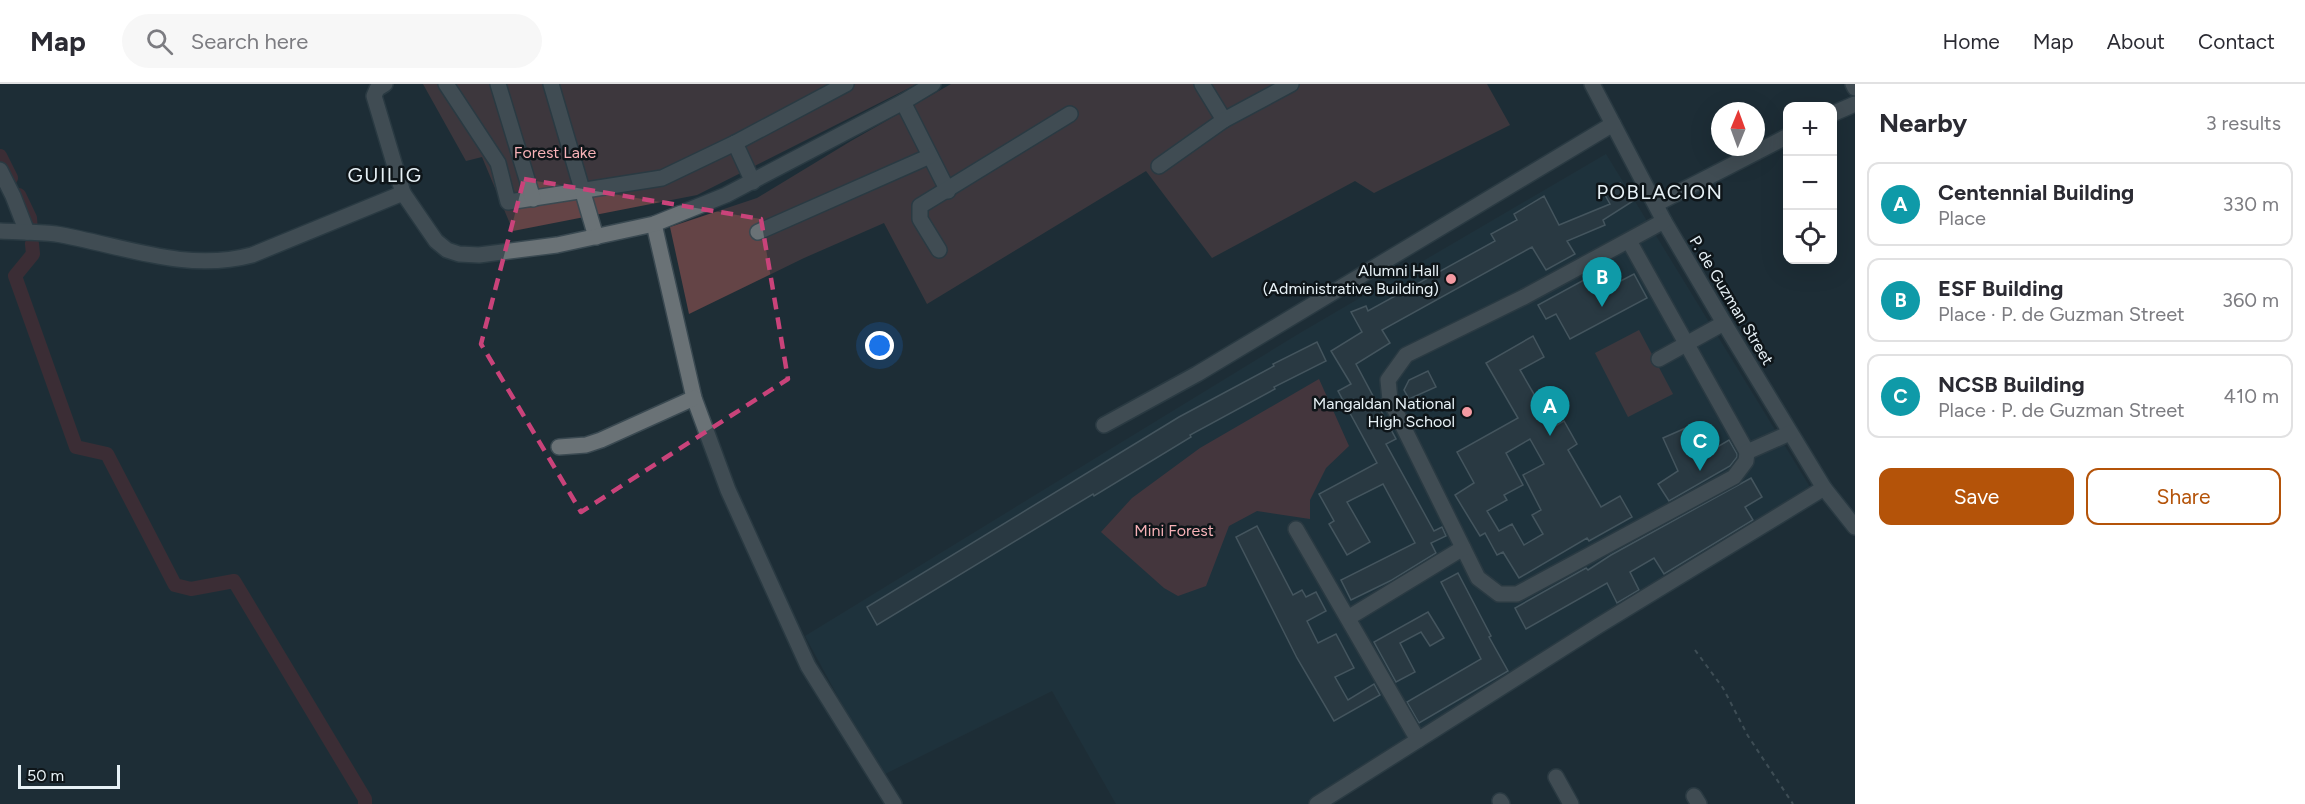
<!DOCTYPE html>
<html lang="en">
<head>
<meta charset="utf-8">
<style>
	body { margin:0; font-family:Figtree,sans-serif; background:#f7f7f7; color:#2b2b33 }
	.controls { position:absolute; right:18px; top:18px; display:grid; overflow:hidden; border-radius:12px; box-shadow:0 6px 24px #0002 }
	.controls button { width:54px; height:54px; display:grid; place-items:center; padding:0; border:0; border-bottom:2px solid #e1e1e2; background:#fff; color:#2b2b33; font:30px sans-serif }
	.compass { position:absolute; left:1711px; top:18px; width:54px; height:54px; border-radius:50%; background:#fff; box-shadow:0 6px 24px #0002; rotate:1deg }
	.scale { position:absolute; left:18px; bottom:15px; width:102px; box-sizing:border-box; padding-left:6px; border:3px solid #e7f1f6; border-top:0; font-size:16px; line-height:21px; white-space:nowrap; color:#e7f1f6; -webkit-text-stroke:4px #0e1519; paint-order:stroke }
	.you { position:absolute; left:880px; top:262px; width:21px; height:21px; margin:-15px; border:4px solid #fff; border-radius:50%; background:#1a73e8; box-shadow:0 0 0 9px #1a73e833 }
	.badge { display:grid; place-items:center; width:39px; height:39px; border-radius:50%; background:#b45309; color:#fff; font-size:20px; font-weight:700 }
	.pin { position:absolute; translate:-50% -50px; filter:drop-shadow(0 2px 3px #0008) }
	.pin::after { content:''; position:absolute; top:32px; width:21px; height:18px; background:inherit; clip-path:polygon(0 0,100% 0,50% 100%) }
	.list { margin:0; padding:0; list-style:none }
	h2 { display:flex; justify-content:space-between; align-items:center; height:78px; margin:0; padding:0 24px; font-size:26px }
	h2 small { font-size:20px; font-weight:400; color:#7c7c81 }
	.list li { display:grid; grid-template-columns:39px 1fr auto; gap:18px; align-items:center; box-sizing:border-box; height:84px; margin:0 12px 12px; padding:0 12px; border:2px solid #e1e1e2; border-radius:12px }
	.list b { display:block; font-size:22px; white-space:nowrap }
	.list p { margin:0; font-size:20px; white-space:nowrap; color:#7c7c81 }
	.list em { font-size:20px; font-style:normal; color:#7c7c81 }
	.actions { display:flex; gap:12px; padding:18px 24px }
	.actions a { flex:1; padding:14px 0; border:2px solid #b45309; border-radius:12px; text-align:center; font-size:21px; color:#b45309 }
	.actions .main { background:#b45309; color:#fff }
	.icon { flex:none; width:33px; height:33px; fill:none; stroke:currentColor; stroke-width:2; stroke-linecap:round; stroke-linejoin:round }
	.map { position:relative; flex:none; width:1855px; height:720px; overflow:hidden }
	header { display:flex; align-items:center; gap:36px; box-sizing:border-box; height:84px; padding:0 30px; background:#fff; border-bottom:2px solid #e1e1e2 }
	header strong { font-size:28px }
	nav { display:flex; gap:33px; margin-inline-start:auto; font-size:21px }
	.search { width:420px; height:54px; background:#f7f7f7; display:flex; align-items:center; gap:15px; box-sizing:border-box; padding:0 21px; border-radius:33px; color:#7c7c81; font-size:22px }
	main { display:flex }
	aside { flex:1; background:#fff }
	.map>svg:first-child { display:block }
	.built { fill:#213843 }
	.green { fill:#644446 }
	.forest { fill:#744146 }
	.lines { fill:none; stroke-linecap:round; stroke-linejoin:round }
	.canal { stroke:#5f2e33; stroke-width:14 }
	.building { fill:#384850; stroke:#73858e; stroke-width:1.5; fill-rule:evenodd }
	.minor-casing { stroke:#3a4951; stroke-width:18 }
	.path { stroke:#66747b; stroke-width:2; stroke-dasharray:4.5 4.5; stroke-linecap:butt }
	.minor { stroke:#6a7276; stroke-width:15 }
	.marked { fill:none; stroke:#c9437a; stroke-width:4.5; stroke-dasharray:12 8; stroke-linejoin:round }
	.poi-dot { fill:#f49aa2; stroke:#0e1519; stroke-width:2 }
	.labels { text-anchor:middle; stroke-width:5; stroke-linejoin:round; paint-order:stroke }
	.park-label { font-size:16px; fill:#f6b1b6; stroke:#0e1519 }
	.poi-label { font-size:16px; fill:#e7f1f6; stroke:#0e1519; text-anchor:end }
	.street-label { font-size:16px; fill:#e7f1f6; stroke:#0e1519 }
	.quarter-label { font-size:20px; letter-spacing:1.5px; fill:#e7f1f6; stroke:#0e1519 }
</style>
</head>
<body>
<header>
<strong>Map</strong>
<div class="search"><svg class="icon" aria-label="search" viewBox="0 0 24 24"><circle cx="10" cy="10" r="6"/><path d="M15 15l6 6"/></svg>Search here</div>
<nav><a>Home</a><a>Map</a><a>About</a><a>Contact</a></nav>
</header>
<main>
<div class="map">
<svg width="1855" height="720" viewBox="0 0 1855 720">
	<rect width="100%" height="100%" fill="#1e2e36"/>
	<polygon class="built" points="1606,70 1813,408 1309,720 1116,720 1052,607 881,692 805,552 1300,249"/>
	<g class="green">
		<polygon points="423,0 917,0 697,111 513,147 482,73 466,77"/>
		<polygon points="951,0 1487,0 1510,41 1374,109 1355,97 1212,174 1146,87 927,220 884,139 804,174 689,230 670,143 757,114 851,57"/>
		<polygon points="1639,246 1673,310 1628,333 1595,269"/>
	</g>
	<polygon class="forest" points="1319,295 1349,362 1326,384 1310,416 1310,435 1257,427 1229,442 1206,502 1178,512 1164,504 1101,448 1132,414 1200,364"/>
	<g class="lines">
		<g class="canal">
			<polyline points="0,72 11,94"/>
			<polyline points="19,111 30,134 31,147"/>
			<polyline points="32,160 33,170 15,192 76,363 107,370 175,501 191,505 234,497 365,715 365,720"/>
		</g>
	</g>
	<g class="building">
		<polygon points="1620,99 1633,117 1603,136 1605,141 1567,157 1575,170 1546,186 1532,163 1382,246 1390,259 1356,280 1396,355 1386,360 1434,447 1442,443 1446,452 1431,459 1436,469 1392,496 1351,516 1341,496 1415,459 1383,400 1347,418 1370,458 1347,471 1329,440 1334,437 1319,410 1377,379 1338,307 1351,300 1331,267 1362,248 1351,228 1366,222 1368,227 1495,157 1491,150 1517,136 1514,130 1544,112 1559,141 1610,120 1604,109"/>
		<polygon points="1604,185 1613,201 1634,190 1647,214 1570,255 1556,230 1546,235 1538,221"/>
		<path d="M1533,252L1544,273L1520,286L1553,343L1564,337L1577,360L1568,366L1601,423L1620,412L1632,433L1589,457L1587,454L1519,494L1503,468L1497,471L1485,449L1480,452L1455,411L1474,399L1457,368L1518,334L1486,279ZM1530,355L1544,380L1523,391L1541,426L1532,431L1543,450L1524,461L1512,440L1499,447L1487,427L1507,416L1504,411L1523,401L1506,369Z"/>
		<polygon points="1317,258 1326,277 1274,303 1275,305 1190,351 1191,353 1094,412 1093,410 877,541 867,523 1179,333 1274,282 1273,280"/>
		<polygon points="1428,287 1436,303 1409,315 1404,306 1409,296"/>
		<polygon points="1688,343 1702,372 1729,356 1737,370 1737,373 1730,382 1669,417 1658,400 1678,387 1663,354"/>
		<polygon points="1751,394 1762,413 1745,423 1753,436 1664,490 1654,474 1630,488 1639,506 1617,519 1607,499 1526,545 1515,524 1586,484 1588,486 1611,471"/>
		<polygon points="1257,442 1293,511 1302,506 1306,513 1316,508 1326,527 1307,537 1318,559 1336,550 1354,584 1335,593 1348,616 1374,600 1380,611 1334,637 1297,574 1236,453"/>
		<polygon points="1458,489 1491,552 1489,553 1508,587 1419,639 1407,618 1481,575 1441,498"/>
		<polygon points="1428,528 1444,554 1430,562 1421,548 1400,559 1415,588 1396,598 1374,558"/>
	</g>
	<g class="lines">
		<g class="minor-casing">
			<g id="minor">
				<polyline points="385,0 377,5 374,12 403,109"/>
				<polyline points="446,0 498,79 508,118 662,94 735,59 846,0"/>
				<polyline points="498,0 533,115"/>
				<polyline points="551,0 596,153"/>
				<polyline points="1202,0 1224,36 1291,0"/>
				<polyline points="1592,0 1664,137 1724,239 1824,404 1855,443"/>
				<polyline points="1853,0 1855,4"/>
				<polyline points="903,18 948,107"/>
				<polyline points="1832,30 1855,20"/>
				<polyline points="735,59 753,98"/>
				<polyline points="1159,82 1224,36"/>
				<polyline points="0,86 13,112 27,148"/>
				<polyline points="1656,120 1788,52"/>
				<polyline points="654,140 694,314 728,406 808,582 894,720"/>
				<path d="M0,147C18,148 37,148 56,150C121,161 185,189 252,171L403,109L436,157L447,166L459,170L479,171L557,161L654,140L726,111L903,18L933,0"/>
				<polyline points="758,148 930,72"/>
				<polyline points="1629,157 1747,368 1746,377 1734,393 1517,510 1499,510 1478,494 1390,316 1388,296 1406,271 1524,213 1664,137"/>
				<polyline points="939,166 920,135 920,122 1070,30"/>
				<polyline points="1659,275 1724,239"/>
				<polyline points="1104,341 1197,290 1613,40"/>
				<polyline points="559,363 586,361 601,356 694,314"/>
				<polyline points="1747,368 1790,349"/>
				<polyline points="1296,445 1418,656"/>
				<polyline points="1348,534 1463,464"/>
				<polyline points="1556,693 1571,720"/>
				<polyline points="1694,712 1699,720"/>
				<polyline points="1500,717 1502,720"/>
				<polyline points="1317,720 1598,542 1824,404"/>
			</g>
		</g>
		<polyline class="path" points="1695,566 1723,604 1748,652 1793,720"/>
		<use href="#minor" class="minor"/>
	</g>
	<path d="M0 0H1855V720H0ZM524,95L761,135L788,295L581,428L481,260Z" fill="#1e2e36" fill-opacity=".55" fill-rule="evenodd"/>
	<path class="marked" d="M524,95L761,135L788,295L581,428L481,260Z"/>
	<g class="poi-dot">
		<circle cx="1451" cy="195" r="6"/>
		<circle cx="1467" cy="328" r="6"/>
	</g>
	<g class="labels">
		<g class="park-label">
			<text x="555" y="74">Forest Lake</text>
			<text x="1174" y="452">Mini Forest</text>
		</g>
		<g class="poi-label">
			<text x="1439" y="192">Alumni Hall<tspan x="1439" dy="18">(Administrative Building)</tspan></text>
			<text x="1455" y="325">Mangaldan National<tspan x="1455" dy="18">High School</tspan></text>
		</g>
		<g class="street-label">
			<text transform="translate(1732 216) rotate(59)" y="6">P. de Guzman Street</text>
		</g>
		<g class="quarter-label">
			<text x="385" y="98">GUILIG</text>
			<text x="1660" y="115">POBLACION</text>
		</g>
	</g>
</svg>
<div class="controls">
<button>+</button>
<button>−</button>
<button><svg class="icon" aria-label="locate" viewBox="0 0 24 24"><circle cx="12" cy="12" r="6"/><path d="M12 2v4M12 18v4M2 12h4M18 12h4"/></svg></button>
</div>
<svg class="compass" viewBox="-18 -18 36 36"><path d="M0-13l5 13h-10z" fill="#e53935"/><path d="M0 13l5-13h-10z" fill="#7c7c81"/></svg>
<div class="scale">50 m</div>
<div class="you"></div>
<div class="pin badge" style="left:1550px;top:352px;background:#0f9aa8">A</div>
<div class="pin badge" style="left:1602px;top:223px;background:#0f9aa8">B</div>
<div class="pin badge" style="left:1700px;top:387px;background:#0f9aa8">C</div>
</div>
<aside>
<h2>Nearby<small>3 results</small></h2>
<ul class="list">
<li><span class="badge" style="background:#0f9aa8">A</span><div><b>Centennial Building</b><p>Place</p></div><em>330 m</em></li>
<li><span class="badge" style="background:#0f9aa8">B</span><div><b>ESF Building</b><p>Place · P. de Guzman Street</p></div><em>360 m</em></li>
<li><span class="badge" style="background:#0f9aa8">C</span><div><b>NCSB Building</b><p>Place · P. de Guzman Street</p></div><em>410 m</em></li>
</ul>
<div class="actions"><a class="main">Save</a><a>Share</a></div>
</aside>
</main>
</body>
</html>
